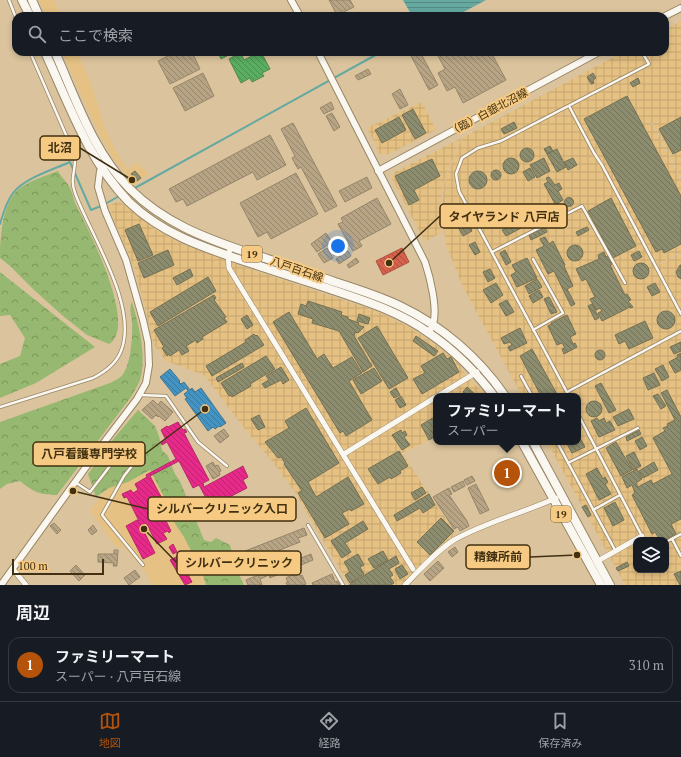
<!DOCTYPE html>
<html lang="ja">
<head>
<meta charset="utf-8">
<style>
	body { margin:0; font-family:"PT Serif","Noto Sans JP",serif; background:#242831; color:#f1f3f6 }
	.controls { position:absolute; right:12px; bottom:12px; display:grid; overflow:hidden; border-radius:8px; box-shadow:0 2px 6px #0003 }
	.controls button { width:36px; height:36px; display:grid; place-items:center; padding:0; border:0; border-bottom:1px solid #363941; background:#171b24; color:#f1f3f6; font:20px sans-serif }
	.scale { position:absolute; left:12px; bottom:10px; width:92px; box-sizing:border-box; padding-left:4px; border:2px solid #413011; border-top:0; font-size:11px; line-height:14px; white-space:nowrap; color:#413011; -webkit-text-stroke:3px #f6ca82; paint-order:stroke }
	.you { position:absolute; left:338px; top:246px; width:14px; height:14px; margin:-10px; border:3px solid #fff; border-radius:50%; background:#1a73e8; box-shadow:0 0 0 6px #1a73e833 }
	.badge { display:grid; place-items:center; width:26px; height:26px; border-radius:50%; background:#b45309; color:#fff; font-size:13px; font-weight:700 }
	.pin { position:absolute; translate:-50% -50%; border:2px solid #fff; box-shadow:0 1px 4px #0006 }
	.popup { position:absolute; left:433px; top:393px; width:148px; height:52px; box-sizing:border-box; display:grid; place-content:center; border-radius:8px; background:#171b24; filter:drop-shadow(0 1px 3px #0005); font-size:13px; white-space:nowrap; color:#9ea1a6 }
	.popup b { font-size:15px; color:#f1f3f6 }
	.popup::after { content:''; position:absolute; left:50%; top:100%; margin-left:-8px; border:8px solid transparent; border-top-color:#171b24 }
	.list { margin:0; padding:0; list-style:none }
	h2 { display:flex; justify-content:space-between; align-items:center; height:52px; margin:0; padding:0 16px; font-size:17px }
	h2 small { font-size:13px; font-weight:400; color:#9ea1a6 }
	.list li { display:grid; grid-template-columns:26px 1fr auto; gap:12px; align-items:center; box-sizing:border-box; height:56px; margin:0 8px 8px; padding:0 8px; border:1px solid #363941; border-radius:12px }
	.list b { display:block; font-size:15px; white-space:nowrap }
	.list p { margin:0; font-size:13px; white-space:nowrap; color:#9ea1a6 }
	.list em { font-size:13px; font-style:normal; color:#9ea1a6 }
	.icon { flex:none; width:22px; height:22px; fill:none; stroke:currentColor; stroke-width:2; stroke-linecap:round; stroke-linejoin:round }
	.map { position:relative; flex:none; width:681px; height:585px; overflow:hidden }
	.search { position:absolute; background:#171b24; box-shadow:0 2px 6px #0003; left:12px; right:12px; top:12px; height:44px; display:flex; align-items:center; gap:10px; box-sizing:border-box; padding:0 14px; border-radius:12px; color:#9ea1a6; font-size:15px }
	.sheet { height:116px; background:#171b24 }
	nav { display:flex; justify-content:space-around; align-items:center; box-sizing:border-box; height:56px; border-top:1px solid #363941; background:#171b24; font-size:11px; color:#9ea1a6 }
	nav a { display:grid; justify-items:center; gap:2px }
	nav .on { color:#b45309 }
	.map>svg:first-child { display:block }
	.built { fill:#e5c183 }
	.industrial { fill:url(#industrial-grid); fill-rule:evenodd }
	.forest { fill:url(#forest-crowns) }
	.water { fill:url(#water-rules) }
	.shops { fill:url(#shops-back-hatch); stroke:#a9523b }
	.schools { fill:url(#schools-back-hatch); stroke:#42758e }
	.health { fill:url(#health-back-hatch); stroke:#b52b66 }
	.public { fill:url(#public-back-hatch); stroke:#528849 }
	.industry { fill:url(#industry-back-hatch); stroke:#767052 }
	.lines { fill:none; stroke-linecap:round; stroke-linejoin:round }
	.stream { stroke:#65a9a1; stroke-width:2 }
	.building { fill:url(#building-back-hatch); stroke:#958568 }
	.service-casing { stroke:#988665; stroke-width:4 }
	.minor-casing { stroke:#988665; stroke-width:6 }
	.tertiary-casing { stroke:#988665; stroke-width:8 }
	.primary-casing { stroke:#988665; stroke-width:10 }
	.path { stroke:#d1cabd; stroke-width:1; stroke-dasharray:3 3; stroke-linecap:butt }
	.service { stroke:#faf6f0; stroke-width:2.5 }
	.minor { stroke:#faf6f0; stroke-width:5 }
	.tertiary { stroke:#faf6f0; stroke-width:6 }
	.primary { stroke:#faf6f0; stroke-width:8 }
	.labels { text-anchor:middle; stroke-width:4; stroke-linejoin:round; paint-order:stroke }
	.shield { fill:#f6ca82; stroke:#775e33; stroke-width:1 }
	.shield-label { font-size:10px; font-weight:bold; fill:#413011 }
	.street-label { font-size:11px; fill:#413011; stroke:#f6ca82 }
	.leader { fill:none; stroke:#413011; stroke-width:1.5 }
	.callout-dot { fill:#413011; stroke:#f6ca82; stroke-width:1.5 }
	.callout { fill:#f6ca82; stroke:#413011; stroke-width:1.5 }
	.callout-label { font-size:12px; text-anchor:middle; font-weight:bold; fill:#413011 }
</style>
</head>
<body>
<div class="map">
<svg width="681" height="585" viewBox="0 0 681 585">
	<defs>
		<pattern id="industrial-grid" width="8" height="8" patternUnits="userSpaceOnUse"><rect width="8" height="8" fill="#e5c183"/><path d="M0 4h8M4 0v8" fill="none" stroke="#c6a670"/></pattern>
		<pattern id="forest-crowns" width="20" height="18" patternUnits="userSpaceOnUse"><rect width="20" height="18" fill="#97b870"/><path d="M2 6a3 3 0 1 1 6 0M12 15a3 3 0 1 1 6 0" fill="none" stroke="#7d965b"/></pattern>
		<pattern id="water-rules" width="6" height="5" patternUnits="userSpaceOnUse"><rect width="6" height="5" fill="#65a9a1"/><path d="M0 2.5h6" fill="none" stroke="#558a82"/></pattern>
		<pattern id="shops-back-hatch" width="6" height="6" patternUnits="userSpaceOnUse"><rect width="6" height="6" fill="#d6604d"/><path d="M-1 5l2 2M0 0l6 6M5-1l2 2" fill="none" stroke="#af503f"/></pattern>
		<pattern id="schools-back-hatch" width="6" height="6" patternUnits="userSpaceOnUse"><rect width="6" height="6" fill="#4393c3"/><path d="M-1 5l2 2M0 0l6 6M5-1l2 2" fill="none" stroke="#3a789d"/></pattern>
		<pattern id="health-back-hatch" width="6" height="6" patternUnits="userSpaceOnUse"><rect width="6" height="6" fill="#e7298a"/><path d="M-1 5l2 2M0 0l6 6M5-1l2 2" fill="none" stroke="#bd246f"/></pattern>
		<pattern id="public-back-hatch" width="6" height="6" patternUnits="userSpaceOnUse"><rect width="6" height="6" fill="#5aae61"/><path d="M-1 5l2 2M0 0l6 6M5-1l2 2" fill="none" stroke="#4c8e4f"/></pattern>
		<pattern id="industry-back-hatch" width="6" height="6" patternUnits="userSpaceOnUse"><rect width="6" height="6" fill="#8c8c6e"/><path d="M-1 5l2 2M0 0l6 6M5-1l2 2" fill="none" stroke="#747359"/></pattern>
		<pattern id="building-back-hatch" width="6" height="6" patternUnits="userSpaceOnUse"><rect width="6" height="6" fill="#b7a485"/><path d="M-1 5l2 2M0 0l6 6M5-1l2 2" fill="none" stroke="#96866b"/></pattern>
	</defs>
	<rect width="100%" height="100%" fill="#dbc49d"/>
	<g class="built">
		<polygon points="39,0 54,0 61,16 46,16"/>
		<polygon points="62,52 77,52 90,81 105,128 115,150 128,170 136,162 149,174 134,184 113,158 98,131"/>
		<polygon points="152,463 210,580 200,585 152,585 144,569 124,547 117,548 90,511 108,487"/>
	</g>
	<g class="industrial">
		<path d="M681,21V585H625L547,442H578V396H522L463,287L446,245L442,214L444,183L462,138L623,52H665V30ZM636,540H666V570H636Z"/>
		<polygon points="422,102 436,130 387,155 380,154 367,128"/>
		<polygon points="461,138 443,183 440,214 442,232 425,242 392,179 393,173"/>
		<polygon points="119,201 156,230 182,244 241,266 376,311 407,326 423,336 455,360 461,366 462,370 475,385 479,387 487,396 436,396 436,437 402,453 456,534 421,565 402,585 349,585 295,492 272,461 241,424 204,375 166,361 154,345 143,300 134,267 108,206"/>
	</g>
	<g class="forest">
		<path d="M58,171C61,177 65,180 69,186C72,191 73,197 75,203C87,226 139,327 109,344L87,335L63,316L33,289L10,266L0,258C0,238 2,201 20,188C31,180 45,176 58,171Z"/>
		<polygon points="0,272 95,347 36,383 0,398 0,364 20,356 25,338 10,315 0,316"/>
		<path d="M132,302C139,325 147,357 140,380C138,386 134,391 131,397L57,495C40,495 33,492 20,481L7,484L0,489V422L110,383C114,381 121,378 123,374C131,364 133,334 132,321C131,314 129,308 132,302Z"/>
		<polygon points="138,410 155,426 159,436 162,450 168,456 175,474 180,481 204,540 211,542 216,538 230,545 238,572 244,585 206,585 202,572 184,537 170,516 171,510 150,470 128,482 109,488 96,497 88,474 115,437"/>
	</g>
	<polygon class="water" points="403,0 486,0 456,16 412,16"/>
	<g class="shops">
		<polygon points="402,248 409,262 383,275 376,261"/>
		<polygon points="507,459 514,472 504,477 497,464"/>
	</g>
	<polygon class="schools" points="170,369 180,381 179,382 181,384 184,382 190,390 192,388 195,392 201,388 226,423 220,427 219,426 215,429 213,427 208,431 185,399 187,398 184,394 188,391 186,388 175,396 160,377"/>
	<g class="health">
		<polygon points="178,422 183,430 185,429 187,432 184,433 209,480 203,483 204,487 243,466 248,477 243,480 247,488 218,503 219,506 215,508 214,505 211,507 199,485 193,488 179,461 150,476 167,508 154,515 157,521 164,517 171,531 169,533 168,531 163,533 167,539 157,544 146,523 142,525 140,524 155,553 143,559 126,526 137,520 139,521 127,497 124,498 122,494 131,490 133,493 138,490 135,484 147,477 146,475 176,459 167,442 162,445 161,443 166,440 161,430 167,426 168,427"/>
		<polygon points="173,544 177,552 173,554 169,547"/>
		<polygon points="178,556 192,582 185,585 170,560"/>
	</g>
	<g class="public">
		<polygon points="218,52 234,52 221,59"/>
		<polygon points="237,52 240,52 244,60 252,56 251,52 261,52 270,69 262,73 264,76 252,82 250,78 241,83 229,59 238,54"/>
	</g>
	<g class="industry">
		<polygon points="593,73 596,78 593,80 594,83 591,84 587,77"/>
		<polygon points="638,78 640,83 633,87 630,83"/>
		<polygon points="627,96 681,196 681,244 664,253 662,249 656,252 584,119"/>
		<polygon points="413,109 426,133 415,139 402,115"/>
		<polygon points="399,117 406,130 382,143 375,130"/>
		<polygon points="681,117 681,150 673,154 659,129"/>
		<polygon points="514,122 517,128 504,134 501,129"/>
		<polygon points="550,146 553,151 547,154 544,149"/>
		<circle cx="527" cy="155" r="7"/>
		<polygon points="557,149 566,167 557,172 547,154"/>
		<circle cx="511" cy="166" r="8"/>
		<polygon points="544,158 550,171 537,178 530,165"/>
		<polygon points="573,158 577,165 568,170 564,162"/>
		<polygon points="432,159 440,176 414,190 419,200 409,205 395,176"/>
		<polygon points="530,168 535,177 528,181 523,172"/>
		<circle cx="496" cy="175" r="5"/>
		<polygon points="135,171 141,178 137,181 131,174"/>
		<circle cx="478" cy="180" r="9"/>
		<polygon points="549,177 555,185 559,183 562,189 558,191 563,200 558,203 560,207 559,208 557,203 555,204 544,184 548,182 546,178"/>
		<circle cx="569" cy="202" r="4.5"/>
		<polygon points="611,198 636,246 613,258 588,211"/>
		<polygon points="524,214 529,224 506,236 502,230 518,222 516,218"/>
		<polygon points="468,222 472,231 463,236 458,227"/>
		<polygon points="139,224 153,255 138,261 125,230"/>
		<polygon points="545,227 547,232 531,240 529,235"/>
		<polygon points="587,227 589,230 578,236 576,232"/>
		<polygon points="545,237 549,244 553,241 565,265 564,266 573,286 567,289 575,304 571,306 554,271 548,274 536,250 544,246 540,239"/>
		<polygon points="475,242 480,252 475,255 469,245"/>
		<circle cx="575" cy="253" r="8"/>
		<polygon points="168,250 174,265 144,278 138,263"/>
		<polygon points="505,250 511,262 506,265 500,253"/>
		<polygon points="639,251 642,257 634,261 631,255"/>
		<polygon points="604,252 606,257 608,256 612,264 610,265 625,295 627,294 631,300 628,301 633,307 630,308 629,306 628,308 602,321 598,313 602,311 600,308 596,310 590,299 595,297 586,279 582,281 576,269 599,259 598,255"/>
		<polygon points="527,258 537,278 517,287 511,275 516,272 512,265"/>
		<circle cx="641" cy="271" r="8"/>
		<polygon points="680,265 681,265 681,279 678,277 676,272"/>
		<polygon points="190,269 193,276 177,285 173,278"/>
		<polygon points="490,269 495,278 488,282 483,272"/>
		<polygon points="208,277 216,291 158,326 150,312"/>
		<polygon points="537,279 542,287 529,294 525,286"/>
		<polygon points="496,283 503,295 491,303 483,290"/>
		<polygon points="655,283 660,292 652,296 647,287"/>
		<polygon points="539,290 543,297 533,303 529,296"/>
		<polygon points="214,295 216,298 214,300 226,317 224,318 227,322 202,337 203,339 197,343 196,340 186,346 189,351 182,355 179,350 170,356 169,354 167,356 162,348 164,347 154,330"/>
		<polygon points="549,297 557,312 551,314 544,299"/>
		<polygon points="507,300 514,312 506,316 499,304"/>
		<polygon points="308,301 342,312 341,315 348,317 348,319 359,323 358,325 364,327 358,333 355,332 354,336 372,366 363,372 339,331 312,323 313,319 298,314 301,304 306,306"/>
		<polygon points="592,304 599,318 595,320 588,306"/>
		<circle cx="666" cy="320" r="9"/>
		<polygon points="289,312 317,359 324,354 333,368 352,357 362,373 349,381 372,420 346,436 343,431 340,433 273,322"/>
		<polygon points="359,314 370,318 368,324 357,321"/>
		<polygon points="247,315 253,325 247,329 241,319"/>
		<polygon points="567,315 576,334 570,337 573,344 575,343 577,347 564,354 562,349 565,348 562,343 557,345 548,326 552,324 551,323"/>
		<polygon points="645,321 653,338 631,348 629,349 625,341 619,344 615,335"/>
		<polygon points="377,326 408,378 389,389 358,338"/>
		<polygon points="520,328 527,343 510,351 508,347 512,345 510,342 504,344 501,338"/>
		<polygon points="254,334 256,336 257,335 264,345 212,376 206,366 246,342 245,340"/>
		<polygon points="416,336 438,351 434,356 413,341"/>
		<polygon points="681,342 681,351 674,354 670,347"/>
		<polygon points="532,349 558,396 541,396 520,356"/>
		<circle cx="600" cy="355" r="5"/>
		<polygon points="443,353 447,359 451,357 459,372 422,394 413,379 425,373 421,366"/>
		<polygon points="681,353 681,370 675,373 669,362 678,357 677,355"/>
		<polygon points="266,356 275,369 250,384 251,386 232,397 231,395 229,396 221,383"/>
		<polygon points="242,363 244,367 218,382 216,378"/>
		<polygon points="663,365 669,377 662,381 655,369"/>
		<polygon points="281,367 289,380 283,384 281,380 265,388 262,384 269,380 266,376"/>
		<polygon points="374,368 382,381 361,394 353,380"/>
		<polygon points="654,373 660,385 648,390 643,378"/>
		<polygon points="601,383 616,410 609,413 595,386"/>
		<polygon points="467,387 477,396 467,396 463,392"/>
		<polygon points="396,388 400,395 394,398 390,392"/>
		<polygon points="667,390 681,417 681,519 671,524 676,534 665,540 660,540 655,532 652,534 632,495 635,493 632,485 627,488 622,477 637,469 642,479 636,483 638,487 651,480 653,484 672,474 653,438 665,431 663,428 668,426 667,424 675,420 661,393"/>
		<polygon points="658,394 666,406 661,409 653,396"/>
		<polygon points="401,396 406,405 400,408 395,400"/>
		<circle cx="594" cy="409" r="8"/>
		<polygon points="306,408 339,463 308,482 316,497 348,477 364,504 351,511 350,509 342,513 349,524 325,538 298,493 302,491 284,464 285,463 281,457 278,458 265,442 289,428 285,421"/>
		<polygon points="629,409 634,419 618,426 613,417"/>
		<polygon points="259,415 265,427 258,430 251,419"/>
		<polygon points="436,416 436,436 429,440 421,425"/>
		<polygon points="597,418 599,421 604,418 606,423 610,421 615,430 599,437 591,421"/>
		<polygon points="401,430 402,433 405,431 407,435 404,437 410,445 402,450 392,435"/>
		<polygon points="639,430 641,434 627,441 626,437"/>
		<polygon points="578,434 585,447 572,453 566,442 578,442"/>
		<polygon points="642,437 647,446 640,450 635,441"/>
		<polygon points="616,442 632,470 621,476 606,448"/>
		<polygon points="399,451 408,466 400,471 401,473 391,479 390,477 378,484 368,469"/>
		<polygon points="634,452 641,466 633,470 626,456"/>
		<polygon points="654,462 658,470 643,478 639,471"/>
		<polygon points="597,468 603,479 605,477 608,482 605,484 611,494 599,500 586,474"/>
		<polygon points="422,487 426,493 415,500 411,493"/>
		<polygon points="429,494 435,505 423,513 420,508 397,521 394,515"/>
		<polygon points="615,502 624,520 613,526 604,508"/>
		<polygon points="586,505 591,515 588,517 582,507"/>
		<polygon points="441,518 454,531 430,555 417,542"/>
		<polygon points="363,521 368,529 345,543 351,552 342,558 331,541"/>
		<polygon points="383,551 388,560 374,568 368,559"/>
		<polygon points="358,554 364,565 360,567 364,574 350,583 345,575 350,572 344,562"/>
		<polygon points="396,556 399,563 389,569 393,575 390,577 394,583 391,585 350,585 350,584"/>
		<polygon points="627,562 629,566 618,571 616,568"/>
		<polygon points="402,565 408,574 400,579 395,569"/>
		<polygon points="681,571 681,585 680,585 674,574"/>
	</g>
	<g class="lines">
		<g class="stream">
			<polyline points="133,189 381,52"/>
			<polyline points="105,204 121,195"/>
			<path d="M0,224C3,214 6,202 13,193C25,178 52,170 70,162L91,210L101,206"/>
		</g>
	</g>
	<g class="building">
		<polygon points="329,0 350,0 354,7 337,15"/>
		<polygon points="176,52 192,52 200,69 170,84 158,61"/>
		<polygon points="409,52 420,52 438,85 429,90"/>
		<polygon points="436,52 491,52 506,80 463,103 455,87 447,91 438,73 445,69"/>
		<polygon points="368,69 371,74 358,80 355,76"/>
		<polygon points="203,73 214,96 185,111 173,88"/>
		<polygon points="400,89 408,105 400,109 392,94"/>
		<polygon points="331,102 334,109 324,114 320,108"/>
		<polygon points="332,113 340,127 334,131 326,116"/>
		<polygon points="293,123 337,206 325,212 301,167 298,169 292,158 295,156 281,129"/>
		<polygon points="270,135 286,165 257,180 253,172 187,206 183,199 176,202 169,189"/>
		<polygon points="296,173 318,214 271,239 267,232 258,237 240,203"/>
		<polygon points="367,177 372,188 345,202 339,191"/>
		<polygon points="377,198 391,224 359,241 362,246 353,251 338,224 343,222 341,218"/>
		<polygon points="326,233 332,242 317,252 311,244"/>
		<polygon points="340,243 344,250 334,256 330,249"/>
		<polygon points="327,248 333,258 324,263 318,254"/>
		<polygon points="348,251 351,256 339,264 336,259"/>
		<polygon points="356,258 359,262 349,268 347,265"/>
		<polygon points="153,400 158,405 161,401 173,412 165,421 159,416 158,417 156,415 152,419 142,410"/>
		<polygon points="224,429 229,436 220,443 214,436"/>
		<polygon points="213,462 215,466 218,465 221,471 219,472 220,475 213,479 206,466"/>
		<polygon points="472,476 475,481 467,485 464,480"/>
		<polygon points="463,481 465,486 454,492 451,487"/>
		<polygon points="476,484 489,510 480,514 468,488"/>
		<polygon points="449,488 452,494 449,495 467,521 469,526 460,531 458,527 454,529 433,497"/>
		<polygon points="54,523 61,530 57,534 50,526"/>
		<polygon points="93,525 97,531 92,535 88,530"/>
		<polygon points="304,528 307,535 298,538 300,542 262,557 261,553 248,557 245,551"/>
		<polygon points="455,547 458,552 452,557 448,552"/>
		<polygon points="114,550 118,550 117,566 113,566 114,563 98,562 98,554 114,554"/>
		<polygon points="311,554 313,560 270,578 269,575 260,579 262,585 248,585 246,580"/>
		<polygon points="438,561 444,568 430,581 424,574"/>
		<polygon points="76,565 85,575 79,581 70,571"/>
		<polygon points="135,570 140,577 129,585 124,578"/>
		<polygon points="298,572 300,576 302,575 306,584 303,585 287,585 286,583 288,582 286,578"/>
		<polygon points="332,574 335,582 338,581 340,585 313,585 312,583"/>
	</g>
	<g class="lines">
		<g class="service-casing">
			<g id="service">
				<polyline points="9,0 16,18"/>
				<polyline points="569,106 594,153 602,165 681,314"/>
				<polyline points="492,252 582,206 625,283"/>
				<polyline points="533,259 563,313 533,330"/>
				<polyline points="521,376 532,396"/>
				<polyline points="567,392 681,331"/>
				<polyline points="140,395 166,396 198,442 227,466"/>
				<polyline points="569,396 459,191 456,174 462,158 478,148 501,141 649,64 642,52"/>
				<path d="M0,407L93,378C105,372 116,364 121,351C139,306 90,234 75,193C70,179 75,173 75,160C75,157 73,154 73,151L30,52"/>
				<polyline points="578,414 644,540"/>
				<polyline points="557,442 615,550"/>
				<polyline points="568,463 638,428"/>
				<path d="M75,482L90,492L123,449C130,446 134,446 139,452V457L124,476L102,515L143,565"/>
				<polyline points="593,510 620,495"/>
				<polyline points="308,525 343,585"/>
				<polyline points="672,539 681,556"/>
				<polyline points="666,542 681,534"/>
			</g>
		</g>
		<g class="minor-casing">
			<g id="minor">
				<polyline points="231,247 228,255 229,268 413,569"/>
				<polyline points="438,396 477,372"/>
				<polyline points="344,454 436,397"/>
				<polyline points="596,562 642,536"/>
				<polyline points="13,569 26,585"/>
				<path d="M405,585C420,570 436,551 454,540C486,522 523,513 556,498"/>
			</g>
		</g>
		<g class="tertiary-casing">
			<g id="tertiary">
				<polyline points="291,0 300,16"/>
				<polyline points="665,16 681,8"/>
				<path d="M318,52L425,262C430,277 438,309 433,324C433,327 430,330 428,332"/>
				<polyline points="378,171 599,52"/>
				<polyline points="1,585 99,449 137,399 146,383 149,365 148,342 143,320 126,260 105,211 98,187 100,171 108,163"/>
			</g>
		</g>
		<g class="primary-casing">
			<g id="primary">
				<polyline points="22,0 30,16"/>
				<polyline points="32,0 39,16"/>
				<path d="M45,52C69,104 88,160 129,202C161,233 202,247 244,261C271,270 299,279 327,288C362,300 399,311 429,333C454,350 476,372 494,396"/>
				<path d="M55,52C76,99 93,152 130,189C164,223 205,238 249,253C278,262 306,272 335,282C357,289 379,296 400,306C442,326 479,358 505,396"/>
				<polyline points="522,442 601,585"/>
				<polyline points="533,442 610,585"/>
			</g>
		</g>
		<g class="path">
			<polyline points="652,123 681,178"/>
			<polyline points="660,264 681,252"/>
		</g>
		<use href="#service" class="service"/>
		<use href="#minor" class="minor"/>
		<use href="#tertiary" class="tertiary"/>
		<use href="#primary" class="primary"/>
	</g>
	<g class="labels">
		<g class="shield">
			<rect x="242" y="246" width="20" height="16" rx="3"/>
			<rect x="551" y="506" width="20" height="16" rx="3"/>
		</g>
		<g class="shield-label">
			<text x="252" y="258">19</text>
			<text x="561" y="518">19</text>
		</g>
		<g class="street-label">
			<text transform="translate(488 112) rotate(-28)" y="4">（臨）白銀北沼線</text>
			<text transform="translate(297 269) rotate(19)" y="4">八戸百石線</text>
		</g>
	</g>
	<path class="leader" d="M132 180L80 148M389 263L440 216M205 409L145 454M73 491L148 509M577 555L530 557M144 529L177 563"/>
	<g class="callout-dot">
		<circle cx="132" cy="180" r="4"/>
		<circle cx="389" cy="263" r="4"/>
		<circle cx="205" cy="409" r="4"/>
		<circle cx="73" cy="491" r="4"/>
		<circle cx="577" cy="555" r="4"/>
		<circle cx="144" cy="529" r="4"/>
	</g>
	<g class="callout">
		<rect x="40" y="136" width="40" height="24" rx="4"/>
		<rect x="440" y="204" width="127" height="24" rx="4"/>
		<rect x="33" y="442" width="112" height="24" rx="4"/>
		<rect x="148" y="497" width="148" height="24" rx="4"/>
		<rect x="466" y="545" width="64" height="24" rx="4"/>
		<rect x="177" y="551" width="124" height="24" rx="4"/>
	</g>
	<g class="callout-label">
		<text x="60" y="152">北沼</text>
		<text x="504" y="221">タイヤランド 八戸店</text>
		<text x="89" y="458">八戸看護専門学校</text>
		<text x="222" y="513">シルバークリニック入口</text>
		<text x="498" y="561">精錬所前</text>
		<text x="239" y="567">シルバークリニック</text>
	</g>
</svg>
<div class="controls">
<button><svg class="icon" aria-label="layers" viewBox="0 0 24 24"><path d="M12 4l9 5-9 5-9-5zM3 14l9 5 9-5"/></svg></button>
</div>
<div class="scale">100 m</div>
<div class="you"></div>
<div class="pin badge" style="left:507px;top:473px">1</div>
<div class="popup"><b>ファミリーマート</b>スーパー</div>
<div class="search"><svg class="icon" aria-label="search" viewBox="0 0 24 24"><circle cx="10" cy="10" r="6"/><path d="M15 15l6 6"/></svg>ここで検索</div>
</div>
<section class="sheet">
<h2>周辺<small></small></h2>
<ul class="list">
<li><span class="badge">1</span><div><b>ファミリーマート</b><p>スーパー · 八戸百石線</p></div><em>310 m</em></li>
</ul>
</section>
<nav>
<a class="on"><svg class="icon" aria-label="map" viewBox="0 0 24 24"><path d="M3 6l6-2 6 2 6-2v14l-6 2-6-2-6 2zM9 4v14M15 6v14"/></svg>地図</a>
<a><svg class="icon" aria-label="directions" viewBox="0 0 24 24"><path d="M12 3l9 9-9 9-9-9zM9 14v-3h6M13 9l2 2-2 2"/></svg>経路</a>
<a><svg class="icon" aria-label="saved" viewBox="0 0 24 24"><path d="M7 4h10v16l-5-4-5 4z"/></svg>保存済み</a>
</nav>
</body>
</html>
